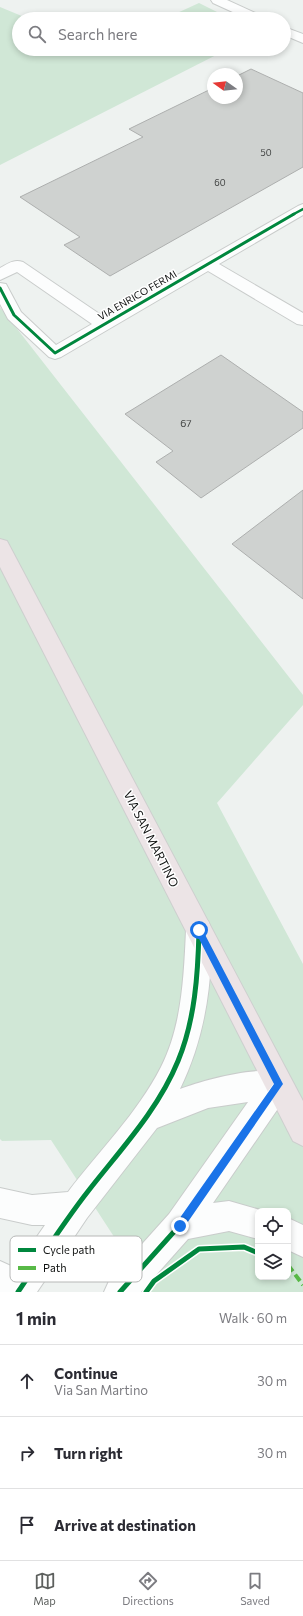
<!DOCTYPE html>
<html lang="en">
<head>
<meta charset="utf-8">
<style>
	body { margin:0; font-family:Commissioner,sans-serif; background:#f7f7f7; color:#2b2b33 }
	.controls { position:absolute; right:12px; bottom:12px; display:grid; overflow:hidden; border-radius:8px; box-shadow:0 2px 6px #0003 }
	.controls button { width:36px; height:36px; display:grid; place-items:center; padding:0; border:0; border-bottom:1px solid #e1e1e2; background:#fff; color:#2b2b33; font:20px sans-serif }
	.compass { position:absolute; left:207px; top:68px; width:36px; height:36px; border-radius:50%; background:#fff; box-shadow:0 2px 6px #0003; rotate:285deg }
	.stop { position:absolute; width:12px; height:12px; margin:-9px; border:3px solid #1a73e8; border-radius:50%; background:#fff }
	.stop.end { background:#1a73e8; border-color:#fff; box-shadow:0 1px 4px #0008 }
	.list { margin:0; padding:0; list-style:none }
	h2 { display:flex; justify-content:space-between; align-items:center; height:52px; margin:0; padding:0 16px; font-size:17px }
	h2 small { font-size:13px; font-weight:400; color:#7c7c81 }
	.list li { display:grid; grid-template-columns:26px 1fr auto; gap:12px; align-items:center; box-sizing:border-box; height:72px; padding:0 16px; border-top:1px solid #e1e1e2 }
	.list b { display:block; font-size:15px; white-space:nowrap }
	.list p { margin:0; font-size:13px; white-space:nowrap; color:#7c7c81 }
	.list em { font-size:13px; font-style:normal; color:#7c7c81 }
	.icon { flex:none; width:22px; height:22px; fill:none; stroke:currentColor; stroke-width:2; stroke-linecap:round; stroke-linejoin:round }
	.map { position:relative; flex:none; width:303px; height:1292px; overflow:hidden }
	.search { position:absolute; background:#fff; box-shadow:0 2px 6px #0003; left:12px; right:12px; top:12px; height:44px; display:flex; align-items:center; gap:10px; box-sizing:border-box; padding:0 14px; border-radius:22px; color:#7c7c81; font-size:15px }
	.sheet { height:268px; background:#fff }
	nav { display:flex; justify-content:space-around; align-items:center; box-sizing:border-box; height:56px; border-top:1px solid #e1e1e2; background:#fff; font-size:11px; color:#7c7c81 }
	nav a { display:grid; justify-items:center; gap:2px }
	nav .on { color:#5d605e }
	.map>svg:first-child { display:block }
	.green { fill:#d0e7d6; fill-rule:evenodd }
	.building { fill:#cfd2d0; stroke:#adafae }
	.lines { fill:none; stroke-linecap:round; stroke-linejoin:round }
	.minor-casing { stroke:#c9cccb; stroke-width:2 }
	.primary-casing { stroke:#cdcfce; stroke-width:2 }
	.minor { fill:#fcfdfd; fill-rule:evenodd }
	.primary { fill:#ece4e6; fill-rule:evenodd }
	.quiet { stroke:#58b947; stroke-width:4; stroke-dasharray:8 4; stroke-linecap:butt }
	.cycleway-far2-casing { stroke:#fff; stroke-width:4 }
	.cycleway-far1-casing { stroke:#fff; stroke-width:5 }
	.cycleway-casing { stroke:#fff; stroke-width:8 }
	.cycleway-far2 { stroke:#00873e; stroke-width:2.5 }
	.cycleway-far1 { stroke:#00873e; stroke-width:3 }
	.cycleway { stroke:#00873e; stroke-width:5 }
	.route { fill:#1a73e8 }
	.labels { text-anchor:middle; stroke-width:3; stroke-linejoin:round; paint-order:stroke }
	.far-number-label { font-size:9px; fill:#3f4140 }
	.far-street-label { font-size:10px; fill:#0f1110; stroke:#fff }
	.number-label { font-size:10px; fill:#3f4140 }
	.street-label { font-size:12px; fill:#0f1110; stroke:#fff }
	.key { fill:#fff; stroke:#b7b8b7; stroke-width:1 }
	.key-label { font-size:11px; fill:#0f1110 }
</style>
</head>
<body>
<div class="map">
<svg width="303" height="1292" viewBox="0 0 303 1292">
	<rect width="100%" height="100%" fill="#eef2f0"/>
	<g class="green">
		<polygon points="199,3 231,19 164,19"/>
		<polygon points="0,7 29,19 19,19 19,49 228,49 0,165"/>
		<path d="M0,307L303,695V705L217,803L303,964V1292H150L51,1140L2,1141L0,1139ZM258,1211H288V1277H258Z"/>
	</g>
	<g class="building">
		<polygon points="251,69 303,93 303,167 110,276 64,245 80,237 20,197 143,137 129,129 213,88 213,98 237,98 237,76"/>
		<polygon points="221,355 303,412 303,428 201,498 156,462 173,451 125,414"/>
		<polygon points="303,490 303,599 232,544"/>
	</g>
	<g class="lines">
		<g class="minor-casing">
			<g id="minor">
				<polygon points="211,0 227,0 262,16 264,19 248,19 213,3"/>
				<polygon points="284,27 303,34 303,43 284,35"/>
				<path d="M303,204V215L219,264L303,313V325L297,324L208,271L61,357L55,359L49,357L8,319L0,304V283L6,284L21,312L56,345L92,324L17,272L0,280V268C8,264 13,259 23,262L104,317L298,206Z"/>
				<path d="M199,917L208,921C214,933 212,946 211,960C209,1005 200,1048 180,1089C206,1079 264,1064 288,1074L292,1084L288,1094L213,1203L229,1201L264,1211H258V1239L229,1231L188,1239L141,1292H104L109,1281L169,1214L248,1102L208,1108L157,1128L87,1218L37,1292H0V1261L11,1266L13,1271L45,1225H32L0,1218V1188L32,1195L68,1192C99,1151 137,1114 161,1067C182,1026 184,975 186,930L190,921Z"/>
				<polygon points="288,1218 303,1225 303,1257 288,1250"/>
			</g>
		</g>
		<g class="primary-casing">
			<polygon id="primary" points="0,539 7,541 303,1101 303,1146 293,1141 0,567"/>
		</g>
		<use href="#minor" class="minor"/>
		<use href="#primary" class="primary"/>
		<polyline class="quiet" points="288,1265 303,1285"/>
		<g class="cycleway-far2-casing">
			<polyline id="cycleway-far2" points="292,215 303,209"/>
		</g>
		<g class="cycleway-far1-casing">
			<polyline id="cycleway-far1" points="0,288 14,315 55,353 294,214"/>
		</g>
		<g class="cycleway-casing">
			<g id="cycleway">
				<path d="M18,1292C41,1258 63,1223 89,1190C121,1149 158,1110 178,1061C195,1020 198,974 199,930"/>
				<polyline points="120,1292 180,1225 278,1084"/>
				<polyline points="146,1292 154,1281 199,1249 244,1247 258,1253"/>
			</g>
		</g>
		<use href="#cycleway-far2" class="cycleway-far2"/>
		<use href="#cycleway-far1" class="cycleway-far1"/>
		<use href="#cycleway" class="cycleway"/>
	</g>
	<polygon class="route" points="199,926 201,927 283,1084 183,1229 180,1230 177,1229 177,1222 274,1084 196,933 195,930"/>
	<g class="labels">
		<g class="far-number-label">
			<text x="266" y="156">50</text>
			<text x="220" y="186">60</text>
		</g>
		<g class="far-street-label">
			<text transform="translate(137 295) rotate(-30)" y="4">VIA ENRICO FERMI</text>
		</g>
		<g class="number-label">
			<text x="186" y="427">67</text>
		</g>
		<g class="street-label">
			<text transform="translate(151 839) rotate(63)" y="4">VIA SAN MARTINO</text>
		</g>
	</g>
	<rect x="10" y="1236" width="132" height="46" rx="6" class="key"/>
	<rect x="18" y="1248" width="18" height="4" fill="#00873e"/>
	<rect x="18" y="1266" width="18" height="4" fill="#58b947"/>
	<g class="key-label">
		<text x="43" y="1254">Cycle path</text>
		<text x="43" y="1272">Path</text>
	</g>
</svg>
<div class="controls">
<button><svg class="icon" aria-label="locate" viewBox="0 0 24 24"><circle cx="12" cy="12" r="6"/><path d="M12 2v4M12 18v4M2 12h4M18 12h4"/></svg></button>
<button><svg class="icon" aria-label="layers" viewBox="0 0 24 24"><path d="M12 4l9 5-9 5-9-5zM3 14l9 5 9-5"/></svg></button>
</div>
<svg class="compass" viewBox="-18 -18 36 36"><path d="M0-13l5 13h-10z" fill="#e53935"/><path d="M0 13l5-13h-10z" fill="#7c7c81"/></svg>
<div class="stop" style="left:199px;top:930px"></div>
<div class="stop end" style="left:180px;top:1226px"></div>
<div class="search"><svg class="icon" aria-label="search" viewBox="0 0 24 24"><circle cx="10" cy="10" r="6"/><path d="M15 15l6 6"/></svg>Search here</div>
</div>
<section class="sheet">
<h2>1 min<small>Walk · 60 m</small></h2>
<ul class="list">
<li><svg class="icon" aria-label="ahead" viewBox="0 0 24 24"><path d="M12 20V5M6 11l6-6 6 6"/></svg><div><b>Continue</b><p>Via San Martino</p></div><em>30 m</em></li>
<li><svg class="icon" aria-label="right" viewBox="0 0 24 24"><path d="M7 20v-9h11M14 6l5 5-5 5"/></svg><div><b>Turn right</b></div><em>30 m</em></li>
<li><svg class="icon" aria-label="arrive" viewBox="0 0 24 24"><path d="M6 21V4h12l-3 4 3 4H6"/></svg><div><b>Arrive at destination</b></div></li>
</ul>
</section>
<nav>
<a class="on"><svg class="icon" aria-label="map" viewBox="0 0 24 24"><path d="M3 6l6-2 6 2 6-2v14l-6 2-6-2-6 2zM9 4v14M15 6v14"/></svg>Map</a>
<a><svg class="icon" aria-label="directions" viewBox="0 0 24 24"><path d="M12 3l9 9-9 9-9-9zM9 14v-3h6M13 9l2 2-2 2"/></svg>Directions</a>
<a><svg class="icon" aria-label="saved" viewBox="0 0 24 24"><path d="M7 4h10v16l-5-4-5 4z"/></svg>Saved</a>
</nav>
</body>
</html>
